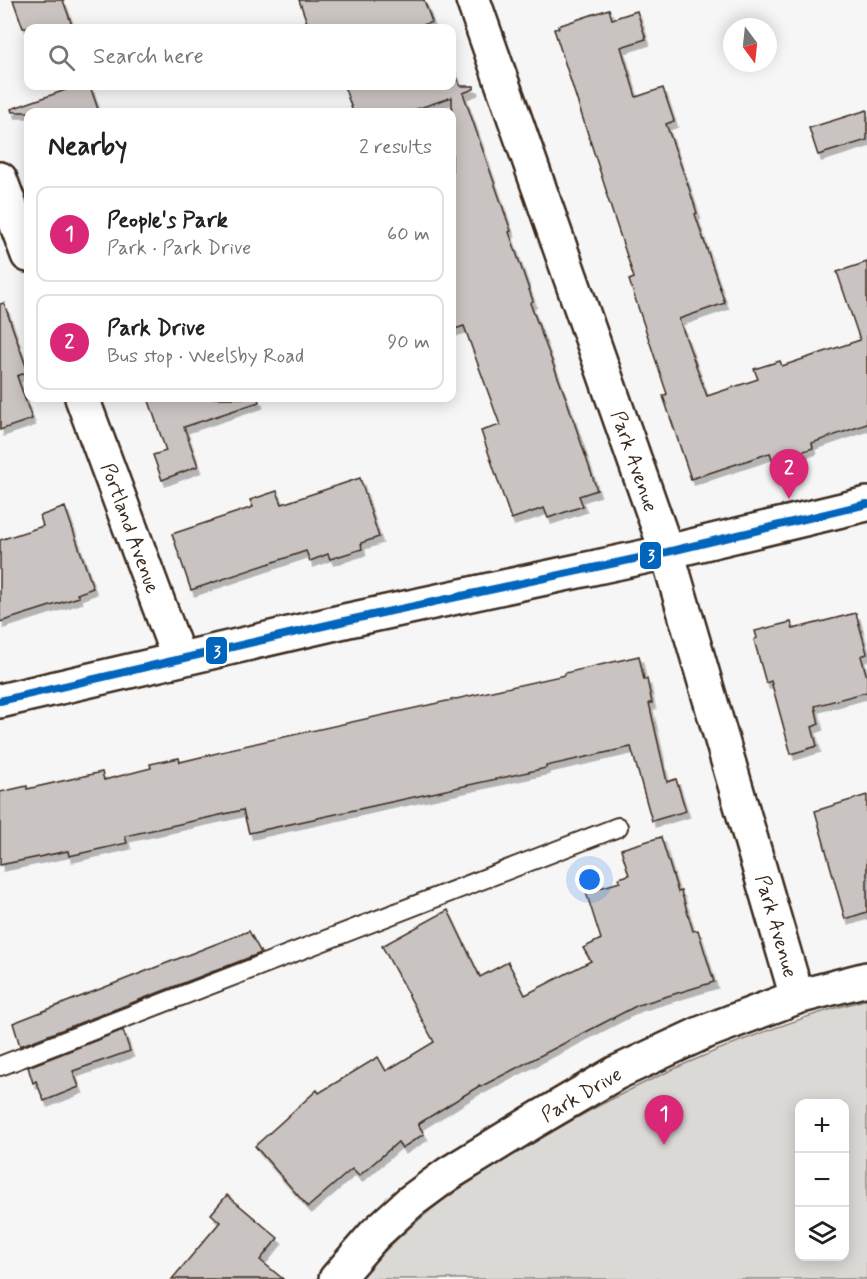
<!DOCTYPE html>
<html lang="en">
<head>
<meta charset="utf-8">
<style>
	body { margin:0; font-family:Mynerve,sans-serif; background:#f2f2f2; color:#222 }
	.controls { position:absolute; right:18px; bottom:18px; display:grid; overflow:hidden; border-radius:12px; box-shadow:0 3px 15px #0003 }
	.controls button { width:54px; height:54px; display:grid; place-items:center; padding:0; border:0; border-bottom:2px solid #e0e0e0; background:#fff; color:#222; font:30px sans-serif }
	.compass { position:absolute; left:723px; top:18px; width:54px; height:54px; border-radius:50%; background:#fff; box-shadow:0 3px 15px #0003; rotate:165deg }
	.you { position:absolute; left:590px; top:880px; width:21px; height:21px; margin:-15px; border:4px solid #fff; border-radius:50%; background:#1a73e8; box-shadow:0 0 0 9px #1a73e833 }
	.badge { display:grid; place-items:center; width:39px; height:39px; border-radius:50%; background:#db2777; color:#fff; font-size:20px; font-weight:700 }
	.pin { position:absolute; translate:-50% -50px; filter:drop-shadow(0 2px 3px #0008) }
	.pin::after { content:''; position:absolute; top:32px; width:21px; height:18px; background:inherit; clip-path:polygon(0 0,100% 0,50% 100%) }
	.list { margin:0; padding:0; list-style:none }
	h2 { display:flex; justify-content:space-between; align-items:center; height:78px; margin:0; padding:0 24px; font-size:26px }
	h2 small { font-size:20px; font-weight:400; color:#767676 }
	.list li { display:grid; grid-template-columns:39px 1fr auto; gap:18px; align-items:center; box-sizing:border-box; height:96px; margin:0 12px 12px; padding:0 12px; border:2px solid #e0e0e0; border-radius:12px }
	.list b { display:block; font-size:22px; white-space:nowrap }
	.list p { margin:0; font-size:20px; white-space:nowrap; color:#767676 }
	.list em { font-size:20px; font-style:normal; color:#767676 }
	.icon { flex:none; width:33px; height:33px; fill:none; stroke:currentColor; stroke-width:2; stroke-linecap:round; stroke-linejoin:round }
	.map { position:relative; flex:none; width:867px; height:1279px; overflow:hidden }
	.search { position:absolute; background:#fff; box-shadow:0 3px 15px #0003; left:24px; top:24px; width:432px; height:66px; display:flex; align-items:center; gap:15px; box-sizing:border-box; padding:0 21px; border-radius:12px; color:#767676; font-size:22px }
	.panel { position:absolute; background:#fff; box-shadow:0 3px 15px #0003; left:24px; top:108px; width:432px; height:294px; border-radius:12px }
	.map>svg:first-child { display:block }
	.green { fill:#dbd9d6; stroke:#8b827a; stroke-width:1.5; fill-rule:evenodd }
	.building { fill:#c9c3c1; stroke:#3b2a1e; stroke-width:1.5; filter:url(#shadow) }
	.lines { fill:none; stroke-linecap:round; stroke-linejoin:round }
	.lane-casing { stroke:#3b2a1e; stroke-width:22 }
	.street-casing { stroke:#3b2a1e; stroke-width:38 }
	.highway-casing { stroke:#3b2a1e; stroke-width:38 }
	.lane { stroke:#fff; stroke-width:18 }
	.street { stroke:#fff; stroke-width:33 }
	.highway { stroke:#fff; stroke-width:33 }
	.bus-1-casing { stroke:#fff; stroke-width:12 }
	.bus-1 { stroke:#0065bd; stroke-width:8 }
	.labels { text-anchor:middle; stroke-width:4.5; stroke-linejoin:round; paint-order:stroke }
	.street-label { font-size:20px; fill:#3b2a1e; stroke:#fff }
	.line-badge { stroke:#fff; stroke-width:2 }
	.badge-label { font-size:16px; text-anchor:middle; font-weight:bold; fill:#fff }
</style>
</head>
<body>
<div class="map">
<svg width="867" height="1279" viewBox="0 0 867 1279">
	<defs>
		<filter id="shadow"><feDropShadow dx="3.5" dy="6" stdDeviation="0" flood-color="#0004"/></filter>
	</defs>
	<rect width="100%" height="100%" fill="#f7f6f6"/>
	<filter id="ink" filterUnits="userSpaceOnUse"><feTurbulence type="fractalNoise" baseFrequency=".0167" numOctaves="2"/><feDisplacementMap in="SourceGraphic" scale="12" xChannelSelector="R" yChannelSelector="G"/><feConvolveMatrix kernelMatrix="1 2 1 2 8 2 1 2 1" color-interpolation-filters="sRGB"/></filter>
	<g filter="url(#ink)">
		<path class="green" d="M867,999V1279H357C382,1253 409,1227 437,1205C470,1180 505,1159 541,1138C623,1090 711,1049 801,1019C823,1011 845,1006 867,999ZM800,1104H844V1256H800Z"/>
		<g class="building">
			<polygon points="13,0 63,0 73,28 23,28"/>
			<polygon points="299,0 424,0 432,22 414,28 309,28"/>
			<polygon points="609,9 612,19 637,11 646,39 621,47 636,97 663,88 674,121 666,124 688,185 697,213 695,214 725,303 679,319 707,396 758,379 754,369 780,361 782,366 860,340 837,272 867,262 867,424 812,443 813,448 773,461 770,453 691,479 663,396 667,394 629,280 634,278 628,259 606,193 607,193 554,29 559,28 558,26"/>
			<polygon points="455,72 460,86 474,86 474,89 463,93 511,231 509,232 533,301 530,303 567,401 597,490 579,496 583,506 548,518 544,508 511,519 481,431 500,425 464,326 452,330 452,97 408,112 353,112 344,86 452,86 452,73"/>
			<polygon points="77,86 90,86 99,112 12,112 11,109"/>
			<polygon points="867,110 867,140 818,155 809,128"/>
			<polygon points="4,303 28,372 17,376 32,419 0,430 0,304"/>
			<polygon points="148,398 258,398 259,402 184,427 198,466 162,480 153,455 166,451"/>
			<polygon points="360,478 379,537 361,543 362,549 330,559 328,554 310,561 306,551 191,590 172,534 253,507 250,500 277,491 282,504"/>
			<polygon points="65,507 93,588 77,594 79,597 0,622 0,540 43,526 40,516"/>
			<polygon points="856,613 867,653 867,654 861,656 867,677 867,692 815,706 819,724 812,727 817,746 791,754 771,681 766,683 754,640 757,638 755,631 791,622 793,629"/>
			<polygon points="639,656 644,680 647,679 652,703 649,703 667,782 676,779 686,811 652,821 631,747 546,766 546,768 528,772 249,833 243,810 125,836 127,843 69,856 68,851 0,865 0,792 27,786 27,789 102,772 104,780 151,768 150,764 179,758 180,762 230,750 230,749 565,675 565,673"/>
			<polygon points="867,795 867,912 845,919 815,811"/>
			<polygon points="661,837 678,892 681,891 693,931 698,930 714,982 638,1005 480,1087 479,1086 418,1124 424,1134 402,1148 398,1142 359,1176 352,1169 308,1207 255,1146 317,1090 319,1093 378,1057 386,1071 434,1042 382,946 448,910 480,977 508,962 525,995 591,961 583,948 601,939 586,892 620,882 619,878 629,875 621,849"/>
			<polygon points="249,931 261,953 20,1046 13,1023"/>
			<polygon points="123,1030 130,1051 73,1071 79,1087 44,1101 36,1081 33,1083 28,1067"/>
			<polygon points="227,1195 278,1238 260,1260 283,1279 172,1279 220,1222 211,1214"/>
		</g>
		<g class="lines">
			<g class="lane-casing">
				<polyline id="lane" points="0,1066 618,827"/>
			</g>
			<g class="street-casing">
				<g id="street">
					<polyline points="473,0 667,552 797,997"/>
					<polyline points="0,179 28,255"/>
					<polyline points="82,398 179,659"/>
					<polyline points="336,1279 375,1234 410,1202 448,1174 531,1123 616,1073 702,1033 797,997 867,979"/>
				</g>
			</g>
			<g class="highway-casing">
				<polyline id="highway" points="0,701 349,620 667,552 867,504"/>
			</g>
			<use href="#lane" class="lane"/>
			<use href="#street" class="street"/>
			<use href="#highway" class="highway"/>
			<g class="bus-1-casing">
				<polyline id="bus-1" points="0,701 349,620 667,552 867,504"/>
			</g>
			<use href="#bus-1" class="bus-1"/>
		</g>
	</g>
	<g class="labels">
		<g class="street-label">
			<text transform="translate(635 461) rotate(71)" y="7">Park Avenue</text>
			<text transform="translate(131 528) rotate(70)" y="7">Portland Avenue</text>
			<text transform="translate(777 926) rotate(74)" y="7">Park Avenue</text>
			<text transform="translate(581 1094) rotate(-30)" y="7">Park Drive</text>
		</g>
	</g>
	<g class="line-badge">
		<rect x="639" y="541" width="23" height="29" rx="6" fill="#0065bd"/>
		<rect x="205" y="636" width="23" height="29" rx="6" fill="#0065bd"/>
	</g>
	<g class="badge-label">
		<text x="651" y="561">3</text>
		<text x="217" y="657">3</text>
	</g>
</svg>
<div class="controls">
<button>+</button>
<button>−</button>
<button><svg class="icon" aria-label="layers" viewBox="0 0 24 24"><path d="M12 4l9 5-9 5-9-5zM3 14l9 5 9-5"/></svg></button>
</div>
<svg class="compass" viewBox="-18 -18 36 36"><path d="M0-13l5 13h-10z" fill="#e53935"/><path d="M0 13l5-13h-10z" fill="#767676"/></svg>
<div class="you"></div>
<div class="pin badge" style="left:664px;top:1145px">1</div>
<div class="pin badge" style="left:789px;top:499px">2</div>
<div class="search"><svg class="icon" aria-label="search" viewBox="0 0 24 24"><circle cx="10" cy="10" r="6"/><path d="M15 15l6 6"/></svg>Search here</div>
<section class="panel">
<h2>Nearby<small>2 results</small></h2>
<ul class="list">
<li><span class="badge">1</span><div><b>People's Park</b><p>Park · Park Drive</p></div><em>60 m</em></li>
<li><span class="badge">2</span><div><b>Park Drive</b><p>Bus stop · Weelsby Road</p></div><em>90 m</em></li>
</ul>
</section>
</div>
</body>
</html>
